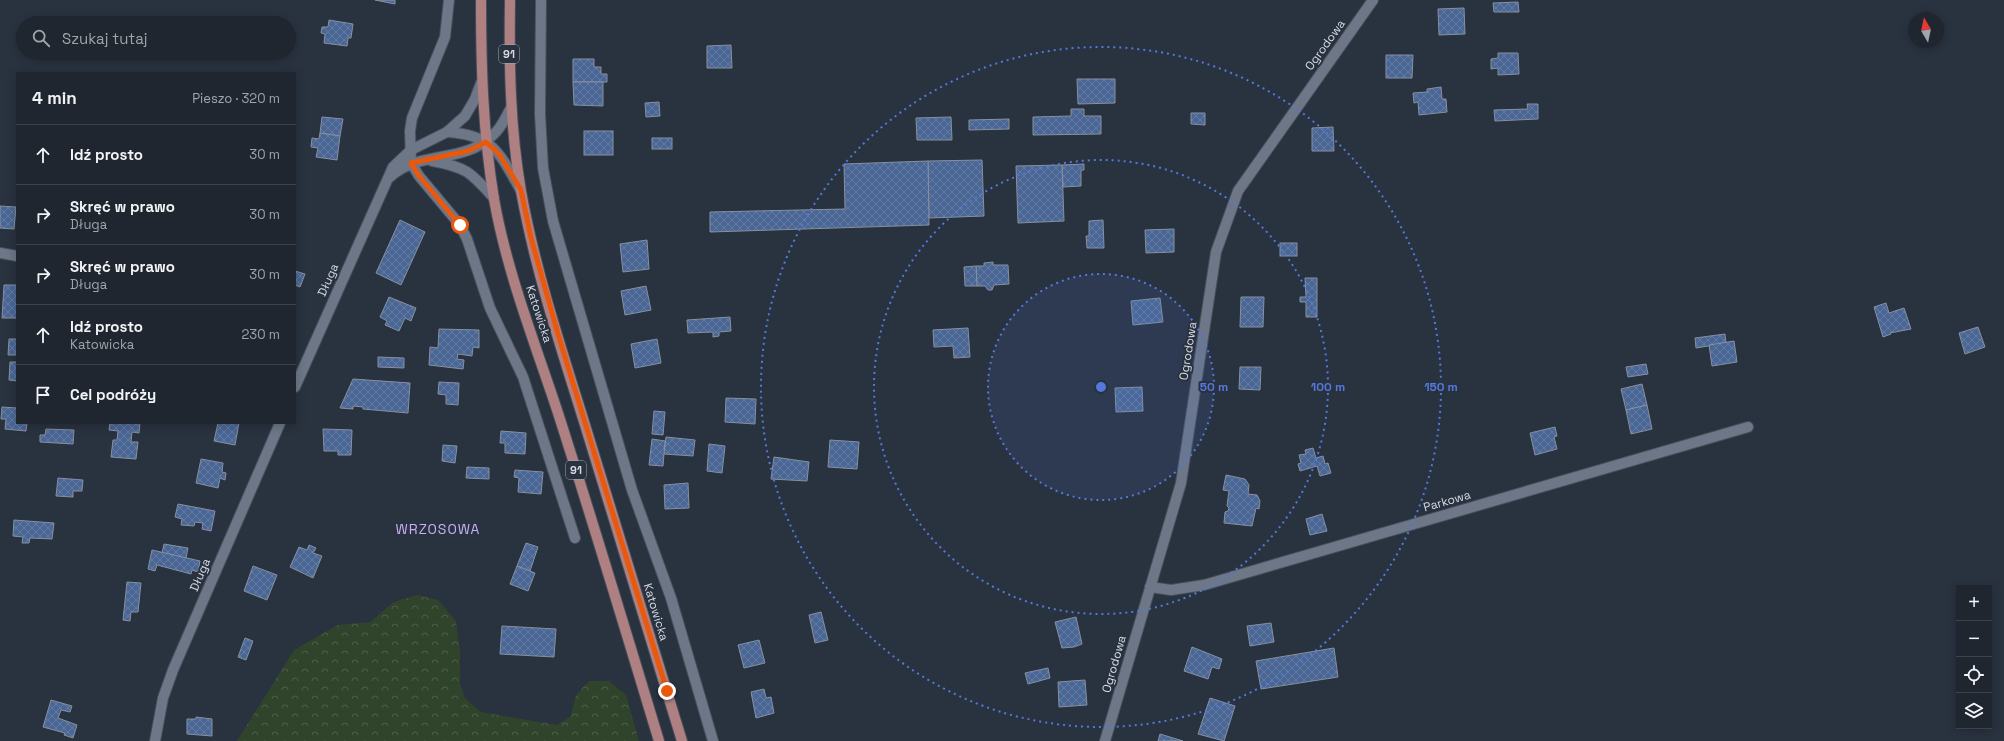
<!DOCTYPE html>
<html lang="pl">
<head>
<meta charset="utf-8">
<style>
	body { margin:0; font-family:"Space Grotesk",sans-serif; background:#2c323b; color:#f1f3f6 }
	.controls { position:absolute; right:12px; bottom:12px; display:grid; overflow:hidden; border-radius:0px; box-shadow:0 2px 10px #0003 }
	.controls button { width:36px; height:36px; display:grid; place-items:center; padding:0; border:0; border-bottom:1px solid #3c434b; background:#1f262f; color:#f1f3f6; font:20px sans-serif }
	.compass { position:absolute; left:1908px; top:12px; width:36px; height:36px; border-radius:50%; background:#1f262f; box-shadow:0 2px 10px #0003; rotate:351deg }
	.stop { position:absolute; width:12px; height:12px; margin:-9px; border:3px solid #ea580c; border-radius:50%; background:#fff }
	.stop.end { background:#ea580c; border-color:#fff; box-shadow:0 1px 4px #0008 }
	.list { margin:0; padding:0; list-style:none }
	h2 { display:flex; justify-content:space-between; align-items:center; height:52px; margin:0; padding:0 16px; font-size:17px }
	h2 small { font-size:13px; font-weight:400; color:#a1a5aa }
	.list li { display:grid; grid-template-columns:26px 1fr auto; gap:12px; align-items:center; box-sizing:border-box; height:60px; padding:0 16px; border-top:1px solid #3c434b }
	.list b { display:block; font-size:15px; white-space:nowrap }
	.list p { margin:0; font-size:13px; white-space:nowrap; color:#a1a5aa }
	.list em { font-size:13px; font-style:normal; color:#a1a5aa }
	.icon { flex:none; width:22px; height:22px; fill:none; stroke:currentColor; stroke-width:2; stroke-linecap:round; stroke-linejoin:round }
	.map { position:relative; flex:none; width:2004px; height:741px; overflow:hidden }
	.search { position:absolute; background:#1f262f; box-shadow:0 2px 10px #0003; left:16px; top:16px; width:280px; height:44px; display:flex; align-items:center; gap:10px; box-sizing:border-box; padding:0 14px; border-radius:22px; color:#a1a5aa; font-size:15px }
	.panel { position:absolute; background:#1f262f; box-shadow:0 2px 10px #0003; left:16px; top:72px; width:280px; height:352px; border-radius:0px }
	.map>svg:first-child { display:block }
	.forest { fill:url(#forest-crowns) }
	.building { fill:url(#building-cross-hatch); stroke:#8690a0 }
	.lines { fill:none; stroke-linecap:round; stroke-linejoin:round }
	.minor-casing { stroke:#494f5b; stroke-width:12 }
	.major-casing { stroke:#494f5b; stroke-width:12 }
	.minor { stroke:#6d7787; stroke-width:10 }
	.major { stroke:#ae8081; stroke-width:10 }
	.route { stroke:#ea580c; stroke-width:5 }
	.ring { fill:none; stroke:#5478dc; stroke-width:2; stroke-dasharray:2 4 }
	.labels { text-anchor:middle; stroke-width:4; stroke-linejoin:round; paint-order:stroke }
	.shield { fill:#29323f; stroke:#a2a8b2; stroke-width:1 }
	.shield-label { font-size:11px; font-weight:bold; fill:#d6dbe4 }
	.street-label { font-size:12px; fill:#d6dbe4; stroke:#29323f }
	.quarter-label { font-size:14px; letter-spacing:1px; fill:#c7b0f6; stroke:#29323f }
	.centre { fill:#5478dc; stroke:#29323f; stroke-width:2 }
	.ring-label { font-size:12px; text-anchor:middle; font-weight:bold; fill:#5478dc; stroke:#29323f; stroke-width:4; stroke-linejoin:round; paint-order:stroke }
</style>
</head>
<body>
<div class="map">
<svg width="2004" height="741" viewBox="0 0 2004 741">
	<defs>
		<pattern id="forest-crowns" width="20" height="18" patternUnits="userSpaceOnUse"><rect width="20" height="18" fill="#30442c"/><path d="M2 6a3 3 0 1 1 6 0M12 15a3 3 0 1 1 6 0" fill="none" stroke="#4d5e4a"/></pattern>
		<pattern id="building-cross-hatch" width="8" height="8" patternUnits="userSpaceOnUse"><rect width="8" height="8" fill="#4a6694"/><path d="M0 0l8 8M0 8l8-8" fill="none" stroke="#637ba3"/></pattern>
	</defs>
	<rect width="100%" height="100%" fill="#29323f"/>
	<polygon class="forest" points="417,595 438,600 456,621 460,651 460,684 465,698 480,712 557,725 571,716 576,695 589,681 609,681 626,695 639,741 237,741 294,650 338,625 370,622 394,602"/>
	<g class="building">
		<polygon points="375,0 395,0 395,4"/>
		<polygon points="1518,2 1519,12 1494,12 1493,3"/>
		<polygon points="1464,8 1465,34 1439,35 1438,9"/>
		<polygon points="329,20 353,24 351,38 348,38 347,46 324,43 325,34 321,33 322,27 328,27"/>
		<polygon points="731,45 732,68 707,68 707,46"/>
		<polygon points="1498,53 1518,53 1519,74 1498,75 1498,68 1491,69 1491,59 1498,58"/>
		<polygon points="1386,55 1413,55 1412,78 1386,78"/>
		<polygon points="573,59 594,59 594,67 601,67 601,74 607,74 607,82 573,82"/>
		<polygon points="1077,79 1115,79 1115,103 1078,104"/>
		<polygon points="573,82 603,82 603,106 574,105"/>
		<polygon points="1441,87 1442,99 1446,99 1447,112 1419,115 1418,102 1414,103 1413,93 1427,92 1427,89"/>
		<polygon points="659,102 660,116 646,117 645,103"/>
		<polygon points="1527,104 1538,104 1538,119 1495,121 1494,110 1528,109"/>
		<polygon points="1071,109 1084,109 1084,116 1101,116 1101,134 1033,135 1033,117 1071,116"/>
		<polygon points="1191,113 1205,113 1205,125 1191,124"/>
		<polygon points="322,117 343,119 340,136 320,133"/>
		<polygon points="951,117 952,140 917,140 916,118"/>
		<polygon points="1009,119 1009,129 969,130 969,120"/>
		<polygon points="1333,127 1334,151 1312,151 1312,128"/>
		<rect x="584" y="131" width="29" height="24"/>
		<polygon points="320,133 340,136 337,160 316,157 318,148 311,147 312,138 319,139"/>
		<rect x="652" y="138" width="20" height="11"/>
		<polygon points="982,160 984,216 929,218 928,161"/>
		<polygon points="928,161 929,225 710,232 710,212 845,209 844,164"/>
		<polygon points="1084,164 1084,170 1081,170 1081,186 1063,187 1062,165"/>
		<polygon points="1062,165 1064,221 1018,223 1016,166"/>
		<polygon points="0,206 16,207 14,229 0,228"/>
		<polygon points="400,220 425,232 401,285 376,273"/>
		<polygon points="1103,220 1104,248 1087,248 1086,236 1089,236 1089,221"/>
		<polygon points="1174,229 1174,252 1146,253 1145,230"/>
		<polygon points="647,240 649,269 623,272 620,244"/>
		<rect x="1280" y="243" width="17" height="13"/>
		<polygon points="993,262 993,265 1008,265 1009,284 994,285 992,290 988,290 985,286 977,286 976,266 984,266 984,263"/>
		<polygon points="976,266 977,286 965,286 964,267"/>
		<polygon points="295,271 305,274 300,287 295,285"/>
		<polygon points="1305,278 1317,278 1317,317 1306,317 1306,302 1300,302 1300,297 1306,297"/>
		<polygon points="4,285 17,285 17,321 16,318 2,318"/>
		<polygon points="646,286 651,310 625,315 621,291"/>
		<polygon points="389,297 416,308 411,321 405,318 399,331 385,325 387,321 380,317"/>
		<polygon points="1241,297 1264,297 1263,327 1240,327"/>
		<polygon points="1160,298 1163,322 1133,325 1131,301"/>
		<polygon points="1886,303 1889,313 1904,308 1911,329 1890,333 1891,334 1883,337 1874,307"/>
		<polygon points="730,317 731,331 719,332 719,336 713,337 713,332 688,333 687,320"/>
		<polygon points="1978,327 1985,347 1965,354 1959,333"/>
		<polygon points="968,328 970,357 954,358 953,346 934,347 933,330"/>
		<polygon points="439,329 479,330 479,348 473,347 472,356 458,354 457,359 464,360 463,369 429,365 430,347 438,348"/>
		<polygon points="1725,334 1726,343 1696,348 1695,338"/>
		<polygon points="9,339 17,339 17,355 8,355"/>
		<polygon points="657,339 661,363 635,368 631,344"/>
		<polygon points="1734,341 1737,362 1712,366 1709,345"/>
		<polygon points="378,357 404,358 404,368 378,367"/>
		<polygon points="10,362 17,362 17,381 9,380"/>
		<polygon points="1646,364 1648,374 1628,377 1626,367"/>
		<polygon points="1240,367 1261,367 1260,390 1239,389"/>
		<polygon points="353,379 410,383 408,413 363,409 363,407 353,406 353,409 340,408"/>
		<polygon points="439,382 459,383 458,405 446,404 446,395 438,394"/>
		<polygon points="1642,384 1647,405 1626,410 1621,389"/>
		<polygon points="1142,387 1143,411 1116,412 1115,388"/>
		<polygon points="726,398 756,399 755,424 725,422"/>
		<polygon points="1647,405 1652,429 1631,434 1626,410"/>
		<polygon points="2,407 17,408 17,423 27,423 26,431 5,429 6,419 1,419"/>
		<polygon points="654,411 665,412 663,435 652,434"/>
		<polygon points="110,423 140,423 139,433 132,432 131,442 138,442 136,459 111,457 113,440 117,440 118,431 109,430"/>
		<polygon points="218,423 239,423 235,445 214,441"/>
		<polygon points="1555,427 1557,436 1554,437 1557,449 1535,455 1530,433"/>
		<polygon points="46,429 74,430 73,444 40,442 40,435 45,435"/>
		<polygon points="323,429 352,430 351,455 338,455 338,451 324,451"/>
		<polygon points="501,431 526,433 525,454 505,453 505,443 500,443"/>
		<polygon points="666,437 695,440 693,456 664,454"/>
		<polygon points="652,439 665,441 663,466 649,465"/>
		<polygon points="830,440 859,442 857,469 828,467"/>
		<polygon points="709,444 725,446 722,473 707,471"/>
		<polygon points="443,445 457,446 455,463 442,461"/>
		<polygon points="1313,448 1316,458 1323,456 1325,464 1328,463 1331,473 1320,476 1317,466 1300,471 1298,464 1301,463 1299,455 1306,454 1305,450"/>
		<polygon points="774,457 809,462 807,481 771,479"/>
		<polygon points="201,459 223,463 222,472 226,473 225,480 220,478 218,488 196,483"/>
		<polygon points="467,467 489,468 489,479 466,478"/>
		<polygon points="515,470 543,472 541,494 518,492 519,478 514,477"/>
		<polygon points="1226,475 1245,479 1249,485 1248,494 1257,495 1260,501 1259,509 1256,508 1252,526 1224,523 1225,512 1228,511 1229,508 1227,506 1229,491 1223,490"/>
		<polygon points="58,478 83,480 82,491 73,491 73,497 56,496"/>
		<polygon points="688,483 689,508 665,509 664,485"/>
		<polygon points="178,504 215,511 211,531 202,529 203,523 195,522 194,526 181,525 182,519 175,517"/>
		<polygon points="1322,514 1327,531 1310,535 1306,519"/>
		<polygon points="14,520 54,523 52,539 30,538 29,543 22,543 23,537 13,536"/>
		<polygon points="526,543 538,547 530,571 517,566"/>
		<polygon points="164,544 188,548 186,558 162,553"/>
		<polygon points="309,545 316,548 313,553 322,556 313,578 290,567 299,547 307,550"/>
		<polygon points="152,550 200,561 198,572 192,570 191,574 157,565 155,571 148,569"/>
		<polygon points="253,566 277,575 267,600 244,591"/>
		<polygon points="517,566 535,573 528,591 510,584"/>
		<polygon points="127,582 141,583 138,612 131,612 130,621 123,620"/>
		<polygon points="821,612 828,640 815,643 809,615"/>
		<polygon points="1076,617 1082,644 1074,647 1062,648 1055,622"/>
		<polygon points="1271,623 1274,642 1250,646 1247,626"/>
		<polygon points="502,626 556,629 554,657 500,654"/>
		<polygon points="245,638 253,641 246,660 238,657"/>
		<polygon points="759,640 765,663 744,668 738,645"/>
		<polygon points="1192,647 1222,659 1219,669 1212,667 1208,679 1184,671"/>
		<polygon points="1334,648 1338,677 1261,689 1256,661"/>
		<polygon points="1048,668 1050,678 1028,684 1025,673"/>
		<polygon points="1085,680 1087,705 1059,707 1058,682"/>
		<polygon points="764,689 766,698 771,697 774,713 756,718 751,692"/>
		<polygon points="1210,698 1235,706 1224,741 1198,734"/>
		<polygon points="51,700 72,706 70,712 61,710 58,718 77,725 73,738 64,735 65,733 43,727"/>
		<polygon points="196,717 212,719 212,736 187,734 187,719 196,719"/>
		<polygon points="1160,734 1183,741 1158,741"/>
	</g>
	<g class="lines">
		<g class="minor-casing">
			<g id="minor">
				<polyline points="449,0 445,37 412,118 410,131 411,163 419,176 460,225 467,239 490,308 523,377 575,538"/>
				<polyline points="541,0 540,114 543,168 553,221 632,490 671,598 713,741"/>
				<path d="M447,132C493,135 499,152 520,189"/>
				<path d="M432,161C467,167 471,173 494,198"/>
				<path d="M390,177C421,149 464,165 494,134C502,127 506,116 511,108"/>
				<polyline points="0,253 17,256"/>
				<polyline points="295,387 393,167 411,150 447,132 465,116 475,99 481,83"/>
				<polyline points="1150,587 1171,590 1204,585 1748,427"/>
				<polyline points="155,741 163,698 173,670 280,423"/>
				<polyline points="1105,741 1181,483 1216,252 1238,191 1373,0"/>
			</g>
		</g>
		<g class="major-casing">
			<g id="major">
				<path d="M481,0C481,67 483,133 494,199C507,273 535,343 558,413C593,522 626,632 659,741"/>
				<path d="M510,0C509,64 510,128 521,191C537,280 567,365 593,451C623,547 652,644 682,741"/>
			</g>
		</g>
		<use href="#minor" class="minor"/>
		<use href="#major" class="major"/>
	</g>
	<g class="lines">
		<polyline class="route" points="460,225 419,176 411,163 468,151 486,142 499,154 521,190 531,238 558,334 667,691"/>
	</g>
	<circle cx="1101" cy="387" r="113" fill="#5478dc" fill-opacity=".12"/>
	<g class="ring">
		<circle cx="1101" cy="387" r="113"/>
		<circle cx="1101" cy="387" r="227"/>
		<circle cx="1101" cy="387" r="340"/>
	</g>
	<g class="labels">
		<g class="shield">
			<rect x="499" y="45" width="20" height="18" rx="3"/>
			<rect x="566" y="461" width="20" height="18" rx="3"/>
		</g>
		<g class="shield-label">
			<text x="509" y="58">91</text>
			<text x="576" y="474">91</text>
		</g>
		<g class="street-label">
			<text transform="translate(1325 45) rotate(-54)" y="4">Ogrodowa</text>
			<text transform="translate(328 280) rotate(-66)" y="4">Długa</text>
			<text transform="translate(539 314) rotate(72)" y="4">Katowicka</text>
			<text transform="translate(1188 351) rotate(-81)" y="4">Ogrodowa</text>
			<text transform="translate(1447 501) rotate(-16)" y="4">Parkowa</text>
			<text transform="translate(200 575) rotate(-67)" y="4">Długa</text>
			<text transform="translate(656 612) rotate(73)" y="4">Katowicka</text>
			<text transform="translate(1114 664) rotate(-74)" y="4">Ogrodowa</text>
		</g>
		<g class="quarter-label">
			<text x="438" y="534">WRZOSOWA</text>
		</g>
	</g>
	<circle cx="1101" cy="387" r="6" class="centre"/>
	<g class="ring-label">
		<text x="1214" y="391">50 m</text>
		<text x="1328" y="391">100 m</text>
		<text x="1441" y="391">150 m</text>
	</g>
</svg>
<div class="controls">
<button>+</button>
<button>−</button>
<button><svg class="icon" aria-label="locate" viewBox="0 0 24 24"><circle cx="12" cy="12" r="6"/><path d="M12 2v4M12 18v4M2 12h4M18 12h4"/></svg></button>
<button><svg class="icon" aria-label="layers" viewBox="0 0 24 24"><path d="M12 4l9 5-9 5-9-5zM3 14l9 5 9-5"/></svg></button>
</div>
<svg class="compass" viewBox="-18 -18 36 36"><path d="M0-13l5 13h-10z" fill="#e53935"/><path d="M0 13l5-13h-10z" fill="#a1a5aa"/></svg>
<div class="stop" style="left:460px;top:225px"></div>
<div class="stop end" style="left:667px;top:691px"></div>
<div class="search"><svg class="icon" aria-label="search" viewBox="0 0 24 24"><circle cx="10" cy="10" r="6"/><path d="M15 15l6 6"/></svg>Szukaj tutaj</div>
<section class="panel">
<h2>4 min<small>Pieszo · 320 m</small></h2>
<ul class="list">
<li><svg class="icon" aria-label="ahead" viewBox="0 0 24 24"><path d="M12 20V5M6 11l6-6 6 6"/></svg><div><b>Idź prosto</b></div><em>30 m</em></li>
<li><svg class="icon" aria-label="right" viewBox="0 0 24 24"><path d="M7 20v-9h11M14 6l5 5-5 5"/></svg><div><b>Skręć w prawo</b><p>Długa</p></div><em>30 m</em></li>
<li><svg class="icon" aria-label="right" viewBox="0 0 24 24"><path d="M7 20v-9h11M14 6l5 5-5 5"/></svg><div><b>Skręć w prawo</b><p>Długa</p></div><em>30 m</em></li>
<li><svg class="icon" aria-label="ahead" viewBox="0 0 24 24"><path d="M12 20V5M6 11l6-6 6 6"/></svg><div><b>Idź prosto</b><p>Katowicka</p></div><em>230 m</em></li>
<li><svg class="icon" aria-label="arrive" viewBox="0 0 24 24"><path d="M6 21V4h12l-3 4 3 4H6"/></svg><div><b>Cel podróży</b></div></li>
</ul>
</section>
</div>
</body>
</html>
